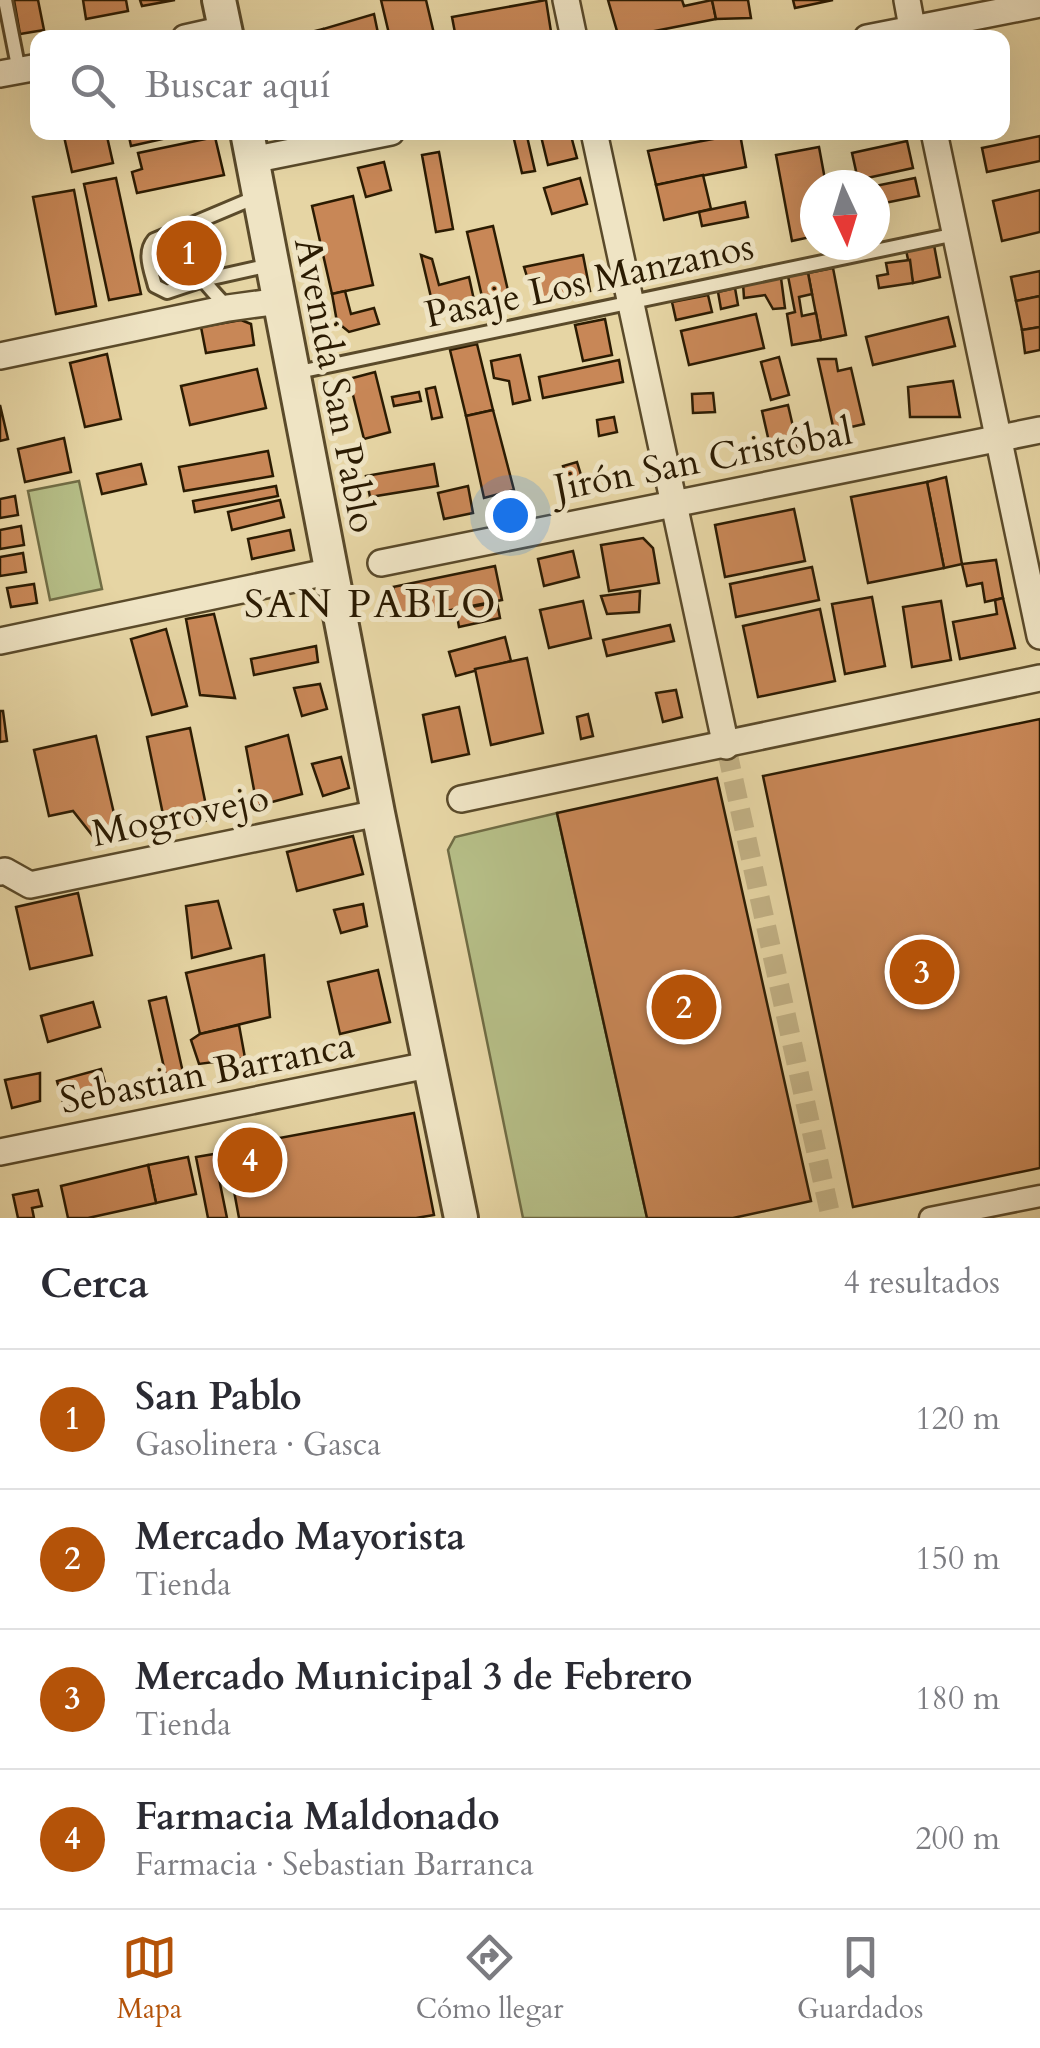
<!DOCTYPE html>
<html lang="es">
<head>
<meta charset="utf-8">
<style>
	body { margin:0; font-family:Cardo,serif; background:#f2f2f3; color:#2b2b33 }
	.compass { position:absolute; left:800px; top:170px; width:90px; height:90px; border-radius:50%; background:#fff; box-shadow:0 10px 40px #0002; rotate:176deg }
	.you { position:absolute; left:510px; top:515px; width:35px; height:35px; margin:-25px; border:8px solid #fff; border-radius:50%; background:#1a73e8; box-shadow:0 0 0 15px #1a73e833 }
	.badge { display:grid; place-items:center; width:65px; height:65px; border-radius:50%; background:#b45309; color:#fff; font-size:32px; font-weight:700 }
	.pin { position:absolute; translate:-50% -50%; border:5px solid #fff; box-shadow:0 2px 10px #0006 }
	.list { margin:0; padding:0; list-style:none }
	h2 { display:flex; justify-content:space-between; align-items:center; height:130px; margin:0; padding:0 40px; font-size:42px }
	h2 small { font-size:32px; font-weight:400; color:#7c7c81 }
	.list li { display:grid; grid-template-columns:65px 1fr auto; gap:30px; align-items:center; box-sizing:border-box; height:140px; padding:0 40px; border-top:2px solid #e1e1e2 }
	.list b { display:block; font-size:38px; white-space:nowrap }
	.list p { margin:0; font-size:32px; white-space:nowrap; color:#7c7c81 }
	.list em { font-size:32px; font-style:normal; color:#7c7c81 }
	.icon { flex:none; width:55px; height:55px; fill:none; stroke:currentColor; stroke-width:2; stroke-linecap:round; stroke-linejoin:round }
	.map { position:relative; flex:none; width:1040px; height:1218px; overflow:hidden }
	.search { position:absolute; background:#fff; box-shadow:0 10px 40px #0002; left:30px; right:30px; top:30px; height:110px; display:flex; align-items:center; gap:25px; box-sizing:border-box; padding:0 35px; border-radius:20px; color:#7c7c81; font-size:38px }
	.sheet { height:690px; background:#fff }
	nav { display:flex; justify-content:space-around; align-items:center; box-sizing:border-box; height:140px; border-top:2px solid #e1e1e2; background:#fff; font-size:28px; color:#7c7c81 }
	nav a { display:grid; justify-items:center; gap:5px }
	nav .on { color:#b45309 }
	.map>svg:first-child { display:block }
	.green { fill:#b5bd86; stroke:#706c44; stroke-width:2.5 }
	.building { fill:#c88757; stroke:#2b1b02; stroke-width:2.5 }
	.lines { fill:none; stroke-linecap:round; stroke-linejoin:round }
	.pedestrian-tunnel { stroke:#c1b084; stroke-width:20; stroke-dasharray:20 10; stroke-linecap:butt }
	.service-casing { stroke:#5a4a2a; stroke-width:18 }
	.pedestrian-casing { stroke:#5a4a2a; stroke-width:25 }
	.minor-casing { stroke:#5a4a2a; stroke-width:30 }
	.tertiary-casing { stroke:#5a4a2a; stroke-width:38 }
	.service { stroke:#efe4c4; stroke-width:12 }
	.pedestrian { stroke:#efe4c4; stroke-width:20 }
	.minor { stroke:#efe4c4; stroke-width:25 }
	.tertiary { stroke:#efe4c4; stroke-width:32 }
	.labels { text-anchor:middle; stroke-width:10; stroke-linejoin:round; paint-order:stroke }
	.street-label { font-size:38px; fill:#2b1b02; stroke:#efe4c4 }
	.neighbourhood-label { font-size:40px; letter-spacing:2.5px; fill:#2b1b02; stroke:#efe4c4 }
</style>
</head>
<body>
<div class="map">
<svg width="1040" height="1218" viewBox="0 0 1040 1218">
	<rect width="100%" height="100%" fill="#e6d5a4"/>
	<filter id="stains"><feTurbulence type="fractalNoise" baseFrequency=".002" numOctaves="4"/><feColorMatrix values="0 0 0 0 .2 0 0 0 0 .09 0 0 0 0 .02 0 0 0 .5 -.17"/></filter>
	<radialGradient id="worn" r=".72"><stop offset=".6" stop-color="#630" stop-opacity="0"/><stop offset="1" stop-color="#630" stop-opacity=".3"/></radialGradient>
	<g class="green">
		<polygon points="79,481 102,589 50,600 28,491"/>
		<polygon points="557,813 647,1218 523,1218 448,850 455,837"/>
	</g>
	<g class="building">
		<polygon points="14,0 38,0 44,30 20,34"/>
		<polygon points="83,0 126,0 128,11 86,19"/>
		<polygon points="140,0 175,0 142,6"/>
		<polygon points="381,0 426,0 435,38 390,38"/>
		<polygon points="546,0 552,38 456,38 452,17"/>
		<polygon points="608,0 682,0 684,6 712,0 716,19 619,38"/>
		<polygon points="712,0 748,0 751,18 716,19"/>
		<polygon points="793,0 833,0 795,8"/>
		<polygon points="374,14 379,38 325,38 323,29"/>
		<polygon points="323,29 325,38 287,38"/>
		<polygon points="63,132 106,132 113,163 72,172"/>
		<polygon points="128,132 194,132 131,146"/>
		<polygon points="526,132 535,171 522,173 513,135"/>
		<polygon points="540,132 570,132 577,158 548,165"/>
		<polygon points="740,134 746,167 656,185 648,151"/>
		<polygon points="1040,136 1040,161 987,172 982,148"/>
		<polygon points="215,137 224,175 137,193 132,172 142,169 138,153"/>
		<polygon points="907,141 913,168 858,180 852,153"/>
		<polygon points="819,147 826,185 815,185 815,236 792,241 776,155"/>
		<polygon points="439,152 453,229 436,232 422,155"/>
		<polygon points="384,162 391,190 366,197 358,168"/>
		<polygon points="703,175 711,209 664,220 656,185"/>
		<polygon points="116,178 141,294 109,300 84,184"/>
		<polygon points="580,178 587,204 552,214 544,188"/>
		<polygon points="915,178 919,196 875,205 875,186"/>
		<polygon points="74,190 96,306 56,314 33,197"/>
		<polygon points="1040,190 1040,232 1002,241 993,201"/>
		<polygon points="353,196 373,285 332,294 312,206"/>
		<polygon points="745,202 748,217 702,226 699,212"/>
		<polygon points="493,226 509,295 483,301 467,232"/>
		<polygon points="934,245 940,277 913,283 906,250"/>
		<polygon points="421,255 432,259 439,285 469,277 474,300 434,310"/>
		<polygon points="583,255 590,291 535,302 524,267"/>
		<polygon points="910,260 913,283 879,288 877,276 888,274 886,263"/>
		<polygon points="833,268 846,335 821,340 808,273"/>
		<polygon points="1040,271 1040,296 1016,301 1011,277"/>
		<polygon points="808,273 812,294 799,297 802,316 816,313 821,340 792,345 787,314 795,312 788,276"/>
		<polygon points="781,278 785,308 773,309 765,295 744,298 743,283"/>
		<polygon points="735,288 738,305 721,309 718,292"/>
		<polygon points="345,291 351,314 374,308 379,324 349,332 337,322 332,294"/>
		<polygon points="708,295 712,312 676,320 672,302"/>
		<polygon points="1040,296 1040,327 1022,330 1016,301"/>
		<polygon points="756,314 764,348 689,365 681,331"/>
		<polygon points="948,317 955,346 873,365 866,337"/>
		<polygon points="605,319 612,355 583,361 575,325"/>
		<polygon points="241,320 251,324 254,345 206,353 201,327"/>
		<polygon points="1040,327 1040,350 1025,353 1022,330"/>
		<polygon points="477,344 493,410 466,416 450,350"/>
		<polygon points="107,354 121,419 85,427 70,363"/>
		<polygon points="520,355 530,400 513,404 509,381 494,378 491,361"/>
		<polygon points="779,357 789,395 771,400 761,362"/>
		<polygon points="818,359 836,359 838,371 851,368 864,424 834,431"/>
		<polygon points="619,360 623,382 543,398 539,377"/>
		<polygon points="257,369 266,408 190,425 181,386"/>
		<polygon points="375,372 390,432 364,439 349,379"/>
		<polygon points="953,381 960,417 910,417 908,387"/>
		<polygon points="435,387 442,417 432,419 426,389"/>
		<polygon points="419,392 421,401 394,406 392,397"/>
		<polygon points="713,393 715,412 693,413 692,394"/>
		<polygon points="0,405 8,439 0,441"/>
		<polygon points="788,405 798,448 772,455 762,411"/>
		<polygon points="493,410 514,490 484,498 466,416"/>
		<polygon points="614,417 617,432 599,436 597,420"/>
		<polygon points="64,438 71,472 25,482 18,449"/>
		<polygon points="268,451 273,476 184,491 179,467"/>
		<polygon points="577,462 584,485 569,489 563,466"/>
		<polygon points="141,464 146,484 102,494 97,474"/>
		<polygon points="434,464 438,486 370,497 366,476"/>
		<polygon points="946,477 962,564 944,568 927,482"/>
		<polygon points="927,482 944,568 868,583 851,497"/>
		<polygon points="276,486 278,496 195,512 193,501"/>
		<polygon points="468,486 473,513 444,519 438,493"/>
		<polygon points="15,496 18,515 0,518 0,499"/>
		<polygon points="280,500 284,517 232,530 228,512"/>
		<polygon points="794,509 805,561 725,577 715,525"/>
		<polygon points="21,526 24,545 0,549 0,530"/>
		<polygon points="290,530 294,550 252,559 248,539"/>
		<polygon points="643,538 653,548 659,583 609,591 601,545"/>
		<polygon points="573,551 579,577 544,586 538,559"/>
		<polygon points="23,553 26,572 0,576 0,557"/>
		<polygon points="996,560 1003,598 985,602 982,583 967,586 962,564"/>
		<polygon points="495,566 502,600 400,620 393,587"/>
		<polygon points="812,567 819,600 736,617 730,584"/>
		<polygon points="34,584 37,603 11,607 7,588"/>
		<polygon points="640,591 639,612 607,614 601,596"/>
		<polygon points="872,597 885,666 845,674 832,604"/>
		<polygon points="1003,598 1015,648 960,659 953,622 997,614 995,600"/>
		<polygon points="583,601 591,638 549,648 540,610"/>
		<polygon points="941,601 951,660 912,667 903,607"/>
		<polygon points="497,602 500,618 459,627 456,610"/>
		<polygon points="820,609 835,681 758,697 743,626"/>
		<polygon points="214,614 235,698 200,695 186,619"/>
		<polygon points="670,625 674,641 607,656 603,640"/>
		<polygon points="166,629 187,706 152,715 131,639"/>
		<polygon points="505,637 511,661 456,676 449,652"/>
		<polygon points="316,646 318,662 254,675 251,659"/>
		<polygon points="527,658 543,733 491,745 475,669"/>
		<polygon points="320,684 327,709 302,716 294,688"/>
		<polygon points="676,690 682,717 663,722 656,693"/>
		<polygon points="459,707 469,754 432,762 423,715"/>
		<polygon points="0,711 3,711 7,741 0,742"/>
		<polygon points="588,714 593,736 581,739 577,717"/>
		<polygon points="1040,719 1040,1168 853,1207 763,776"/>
		<polygon points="190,728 209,820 166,829 147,737"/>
		<polygon points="288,735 302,794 257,806 246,747"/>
		<polygon points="96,736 119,835 96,840 73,811 49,816 34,750"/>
		<polygon points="341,757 349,788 323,796 312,764"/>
		<polygon points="717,778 811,1201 733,1218 647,1218 557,813"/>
		<polygon points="353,836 363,874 297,891 287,852"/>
		<polygon points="78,893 92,955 30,969 16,907"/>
		<polygon points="218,901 231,948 192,958 186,906"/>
		<polygon points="363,904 367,926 341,933 334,910"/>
		<polygon points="264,955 270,1017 200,1034 186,973"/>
		<polygon points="378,970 390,1022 340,1034 328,982"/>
		<polygon points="166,997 184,1077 167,1081 149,1001"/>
		<polygon points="93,1002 100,1027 48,1042 41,1016"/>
		<polygon points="239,1025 245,1058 199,1064 191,1040 200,1034"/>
		<polygon points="101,1069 108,1093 64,1106 57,1081"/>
		<polygon points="40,1073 40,1101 12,1108 5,1080"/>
		<polygon points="414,1113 434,1215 416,1218 239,1218 226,1148"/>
		<polygon points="214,1154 227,1218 208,1218 196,1157"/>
		<polygon points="188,1157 196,1194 156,1203 148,1165"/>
		<polygon points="148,1165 156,1203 88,1218 68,1218 61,1186"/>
		<polygon points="38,1190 42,1206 32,1208 34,1218 18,1218 13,1195"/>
	</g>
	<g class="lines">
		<polyline class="pedestrian-tunnel" points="727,751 831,1218"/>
		<g class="service-casing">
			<g id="service">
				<polyline points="5,0 19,71"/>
				<path d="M256,197L154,240C143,253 151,270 155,286L167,292L203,280L270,265"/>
				<path d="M190,225C178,261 206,283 228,308"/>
				<polyline points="294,373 956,234"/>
			</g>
		</g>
		<g class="pedestrian-casing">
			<polyline id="pedestrian" points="930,1218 1040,1196"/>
		</g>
		<g class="minor-casing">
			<g id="minor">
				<polyline points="566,0 574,38"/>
				<polyline points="907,0 914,38"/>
				<polyline points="185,38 225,29"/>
				<polyline points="867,38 1040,4"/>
				<polyline points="0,74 38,67"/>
				<polyline points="594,132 726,746"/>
				<polyline points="934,132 1040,636"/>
				<polyline points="252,160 391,132"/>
				<polyline points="0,356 228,308 280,301"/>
				<polyline points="381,563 1040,430"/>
				<polyline points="0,641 332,571"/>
				<polyline points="461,799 1040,678"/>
				<polyline points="0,872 5,871 30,885 378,813"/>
				<polyline points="0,1152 428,1065"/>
			</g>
		</g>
		<g class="tertiary-casing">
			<g id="tertiary">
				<polyline points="219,0 227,38"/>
				<polyline points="247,132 378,813 461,1218"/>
			</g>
		</g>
		<use href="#service" class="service"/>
		<use href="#pedestrian" class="pedestrian"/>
		<use href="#minor" class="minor"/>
		<use href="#tertiary" class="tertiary"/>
	</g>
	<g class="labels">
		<g class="street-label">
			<text transform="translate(589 280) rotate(-12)" y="13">Pasaje Los Manzanos</text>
			<text transform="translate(336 385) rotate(79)" y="13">Avenida San Pablo</text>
			<text transform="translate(703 459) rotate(-11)" y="13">Jirón San Cristóbal</text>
			<text transform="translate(180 815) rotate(-12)" y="13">Mogrovejo</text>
			<text transform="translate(207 1072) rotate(-11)" y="13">Sebastian Barranca</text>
		</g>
		<g class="neighbourhood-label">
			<text x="371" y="617">SAN PABLO</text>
		</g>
	</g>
	<rect width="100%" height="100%" filter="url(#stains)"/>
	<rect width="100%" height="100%" fill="url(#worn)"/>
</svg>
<svg class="compass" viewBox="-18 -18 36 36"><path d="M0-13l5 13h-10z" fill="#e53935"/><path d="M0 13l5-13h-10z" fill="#7c7c81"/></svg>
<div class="you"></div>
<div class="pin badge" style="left:189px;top:253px">1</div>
<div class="pin badge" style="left:684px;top:1007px">2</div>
<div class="pin badge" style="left:922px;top:972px">3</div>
<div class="pin badge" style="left:250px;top:1160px">4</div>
<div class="search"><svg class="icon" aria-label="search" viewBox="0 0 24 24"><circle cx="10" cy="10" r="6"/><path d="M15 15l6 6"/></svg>Buscar aquí</div>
</div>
<section class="sheet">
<h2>Cerca<small>4 resultados</small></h2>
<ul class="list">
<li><span class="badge">1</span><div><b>San Pablo</b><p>Gasolinera · Gasca</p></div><em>120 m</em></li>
<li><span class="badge">2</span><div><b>Mercado Mayorista</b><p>Tienda</p></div><em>150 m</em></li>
<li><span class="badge">3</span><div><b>Mercado Municipal 3 de Febrero</b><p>Tienda</p></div><em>180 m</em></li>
<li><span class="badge">4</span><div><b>Farmacia Maldonado</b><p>Farmacia · Sebastian Barranca</p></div><em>200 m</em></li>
</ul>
</section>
<nav>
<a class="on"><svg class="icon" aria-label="map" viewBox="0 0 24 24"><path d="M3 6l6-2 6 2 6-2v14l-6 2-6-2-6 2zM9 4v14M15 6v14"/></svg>Mapa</a>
<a><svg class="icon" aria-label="directions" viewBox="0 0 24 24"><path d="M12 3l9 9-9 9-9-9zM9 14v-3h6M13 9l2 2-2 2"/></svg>Cómo llegar</a>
<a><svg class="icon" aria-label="saved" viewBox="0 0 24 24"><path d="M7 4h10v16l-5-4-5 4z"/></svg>Guardados</a>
</nav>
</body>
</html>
